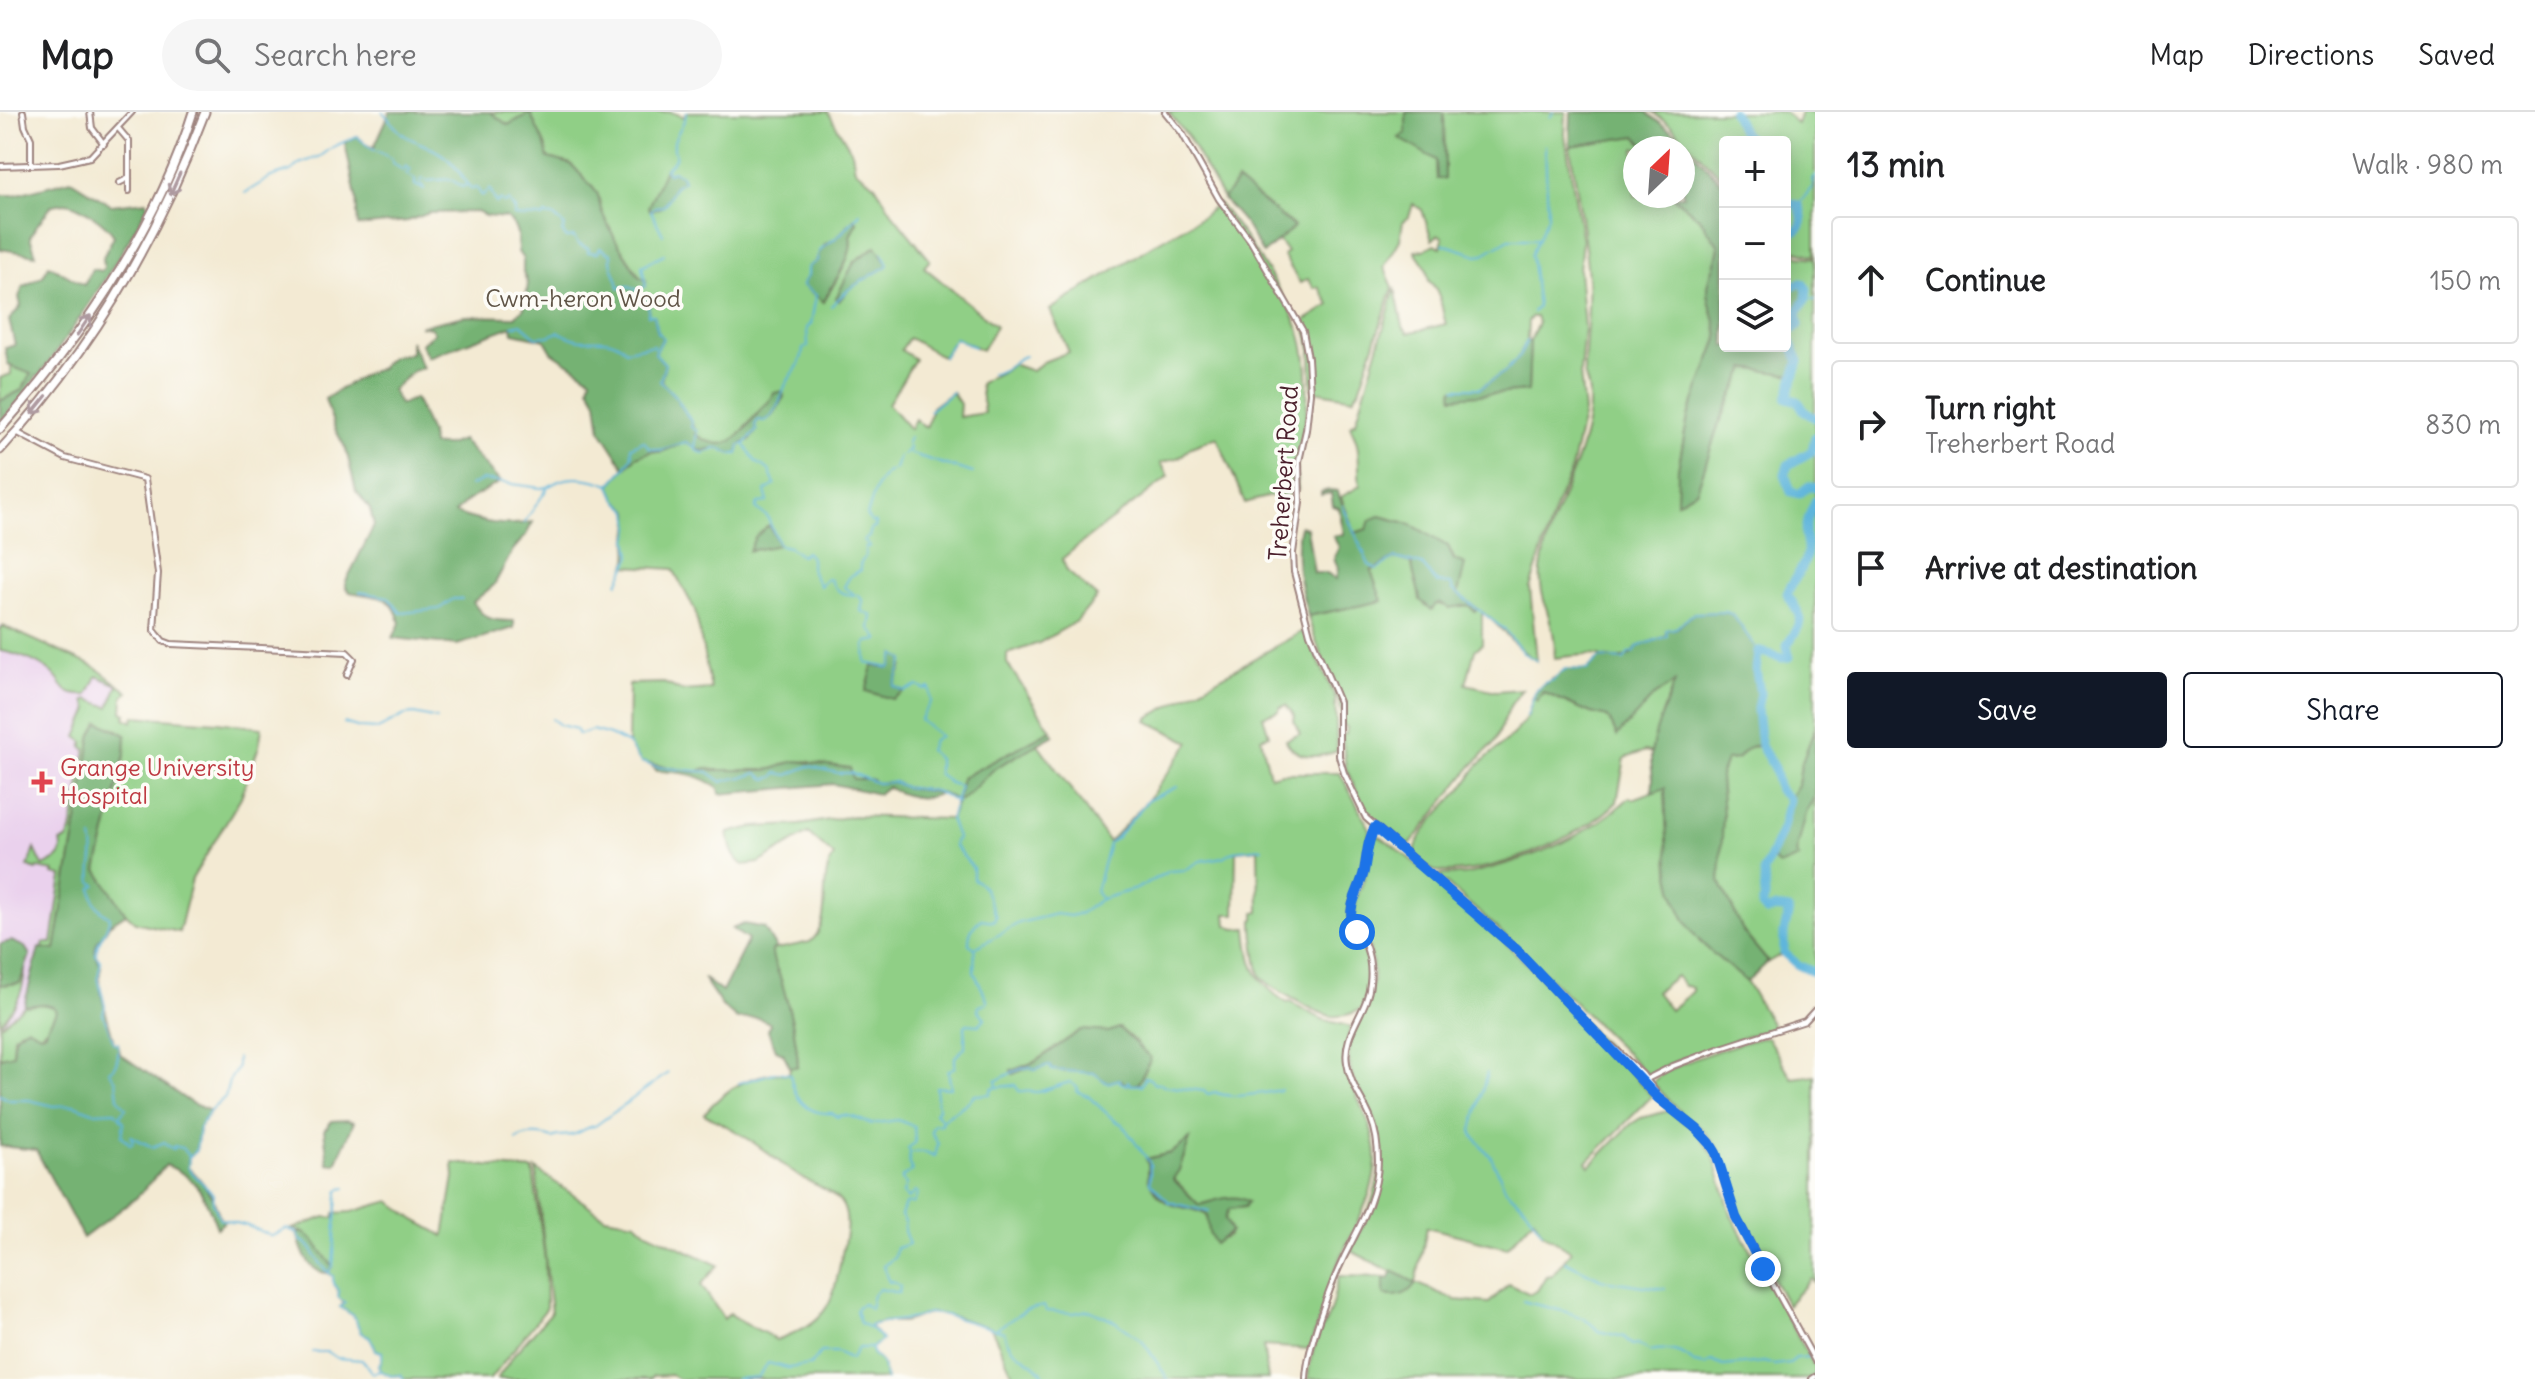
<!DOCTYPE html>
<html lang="en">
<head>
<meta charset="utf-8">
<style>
	body { margin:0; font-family:Delius,sans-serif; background:#f6f6f6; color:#202124 }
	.controls { position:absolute; right:24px; top:24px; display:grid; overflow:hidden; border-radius:8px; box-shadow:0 4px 20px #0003 }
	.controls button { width:72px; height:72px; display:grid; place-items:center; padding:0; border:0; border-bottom:2px solid #e0e0e0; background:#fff; color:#202124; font:40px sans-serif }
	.compass { position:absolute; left:1623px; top:24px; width:72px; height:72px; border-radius:50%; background:#fff; box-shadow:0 4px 20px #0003; rotate:25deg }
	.stop { position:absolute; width:24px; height:24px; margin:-18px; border:6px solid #1a73e8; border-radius:50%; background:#fff }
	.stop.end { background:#1a73e8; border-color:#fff; box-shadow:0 2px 8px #0008 }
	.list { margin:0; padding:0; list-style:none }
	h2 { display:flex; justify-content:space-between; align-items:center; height:104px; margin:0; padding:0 32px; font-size:34px }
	h2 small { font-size:26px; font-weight:400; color:#757577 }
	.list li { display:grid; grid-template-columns:52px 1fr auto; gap:24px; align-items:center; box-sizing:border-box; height:128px; margin:0 16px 16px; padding:0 16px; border:2px solid #e0e0e0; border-radius:8px }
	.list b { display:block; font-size:30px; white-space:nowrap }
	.list p { margin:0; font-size:26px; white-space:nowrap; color:#757577 }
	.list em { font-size:26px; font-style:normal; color:#757577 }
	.actions { display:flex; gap:16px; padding:24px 32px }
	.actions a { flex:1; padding:18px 0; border:2px solid #111827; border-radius:8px; text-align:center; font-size:28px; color:#111827 }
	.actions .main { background:#111827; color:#fff }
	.icon { flex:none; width:44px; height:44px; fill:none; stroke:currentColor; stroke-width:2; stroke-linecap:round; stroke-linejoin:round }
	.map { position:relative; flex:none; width:1815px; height:1267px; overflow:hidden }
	header { display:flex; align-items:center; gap:48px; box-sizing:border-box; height:112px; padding:0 40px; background:#fff; border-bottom:2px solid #e0e0e0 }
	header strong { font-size:38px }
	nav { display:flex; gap:44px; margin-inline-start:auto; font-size:28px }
	.search { width:560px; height:72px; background:#f6f6f6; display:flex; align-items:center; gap:20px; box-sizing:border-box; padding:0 28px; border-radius:44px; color:#757577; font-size:30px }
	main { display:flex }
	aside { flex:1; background:#fff }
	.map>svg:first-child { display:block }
	.built { fill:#ead1ed }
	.green { fill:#90cf86; stroke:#6d7758; stroke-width:2; fill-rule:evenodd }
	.forest { fill:#74b273; stroke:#5f684f; stroke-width:2 }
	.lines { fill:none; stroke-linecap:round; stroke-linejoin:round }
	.stream { stroke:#5eb5db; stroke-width:2 }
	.river { stroke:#5eb5db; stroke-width:9 }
	.minor-casing { stroke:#9e847f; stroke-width:8 }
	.trunk-casing { stroke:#9e847f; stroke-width:11 }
	.minor { stroke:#fff; stroke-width:4 }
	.trunk { stroke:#fff; stroke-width:7 }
	.oneway { stroke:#ae9aa0 }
	.route { stroke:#1a73e8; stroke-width:10 }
	.health-dot { fill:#e0444e; stroke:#fdfcf7; stroke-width:3 }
	.labels { text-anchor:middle; stroke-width:7; stroke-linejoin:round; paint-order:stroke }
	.park-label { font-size:24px; fill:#5f5446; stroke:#fdfcf7 }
	.street-label { font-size:24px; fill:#4a1f2b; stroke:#fdfcf7 }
	.health-label { font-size:24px; fill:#be3a42; stroke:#fdfcf7; text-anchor:start }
</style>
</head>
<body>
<header>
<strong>Map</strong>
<div class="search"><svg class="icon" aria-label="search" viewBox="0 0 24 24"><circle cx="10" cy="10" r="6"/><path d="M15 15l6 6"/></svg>Search here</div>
<nav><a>Map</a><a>Directions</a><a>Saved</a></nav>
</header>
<main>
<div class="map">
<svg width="1815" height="1267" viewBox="0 0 1815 1267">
	<rect width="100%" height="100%" fill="#fdfcf7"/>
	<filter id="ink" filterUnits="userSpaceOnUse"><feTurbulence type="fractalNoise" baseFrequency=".0125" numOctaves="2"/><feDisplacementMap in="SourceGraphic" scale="16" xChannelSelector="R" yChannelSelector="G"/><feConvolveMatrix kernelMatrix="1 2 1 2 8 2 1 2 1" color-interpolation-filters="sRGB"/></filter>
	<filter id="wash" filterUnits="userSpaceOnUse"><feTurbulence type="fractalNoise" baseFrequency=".006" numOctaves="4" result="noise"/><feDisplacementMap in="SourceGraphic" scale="32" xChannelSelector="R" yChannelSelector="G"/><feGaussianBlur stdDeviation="1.8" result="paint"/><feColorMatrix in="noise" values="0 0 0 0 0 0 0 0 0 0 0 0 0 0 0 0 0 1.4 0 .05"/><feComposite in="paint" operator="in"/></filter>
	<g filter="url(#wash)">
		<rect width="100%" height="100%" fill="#f3ead3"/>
		<polygon class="built" points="0,513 95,555 128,580 123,585 122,600 79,702 55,838 35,846 29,881 0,945"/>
		<g class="green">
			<path d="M490,0H671L685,5L687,0H828L852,40L855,57L875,73L895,105L930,148L924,155L996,214L982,238L955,226L943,245L909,226L901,238L915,247L888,292L910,317L915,307L924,315L927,314L932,295L952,280L960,292L959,305L984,301L980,272C990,263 1004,262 1012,252L1032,259L1043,250L1069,240L1050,198L1156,131L1202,105L1218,91C1244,122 1287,183 1300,220C1308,243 1308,270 1307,293C1305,323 1292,348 1298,378H1292L1288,383L1270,384L1245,391L1217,325L1191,335L1180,345L1161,351L1169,364C1134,393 1097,417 1062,447L1067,459L1097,485L1077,509L1039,531L1007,542V551L1051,618L962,666L957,689L996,655L1038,632L1109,730L1148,688L1190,630L1147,609L1148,606L1305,518L1335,585L1337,639C1319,646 1295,648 1286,628L1300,622L1294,609L1295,604L1286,593L1280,595L1278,599L1263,604L1269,623L1261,626L1270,664L1282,661H1340L1370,717L1362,761L1350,786V814L1357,823L1369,855V874L1362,897C1351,902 1343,905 1331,904C1319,902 1266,874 1261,864C1256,855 1253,819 1253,808L1255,807V801L1259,800L1258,737L1236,739L1235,802H1226L1227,813L1235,817L1247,816C1250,854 1255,870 1287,891L1290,890L1322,907L1351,915C1330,970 1377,996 1376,1048C1375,1087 1348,1124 1334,1161C1325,1186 1319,1212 1309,1237L1263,1234L1268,1267H1015L991,1216C979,1212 941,1200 930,1201C920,1202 911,1211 900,1210C890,1209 878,1209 870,1214L882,1228L872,1236V1241L881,1250L887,1267H678L671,1263L653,1264L651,1267H497L515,1241L551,1201L536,1057L605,1105L636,1110L647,1120L718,1153L701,1173L724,1207L730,1201C742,1214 762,1217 776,1228C829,1209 832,1194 842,1142C845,1127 850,1109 843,1094C835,1079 810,1071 797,1063C778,1050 762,1035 742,1023C730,1015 717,1009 704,1002C724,977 757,957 789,962L790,955H798C797,925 790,897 781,868C777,858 770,848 772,838L810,830C835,809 816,768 834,744L808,721L759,751L743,753C732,745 730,734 728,721L753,715L799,713L853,704L950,707L957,690L951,685L935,679L904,675L894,670L877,671L870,667H852L808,649L786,651L773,658H714L706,656L696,660L657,655L641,650L628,632L629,572L664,571L682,579L711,577L695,498L673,457L626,454C631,443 627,437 628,426C629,416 631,409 630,399L616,387L610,373L635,345L652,339L661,340L686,330C706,343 695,339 718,336L732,342L756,318L755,313L758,308L772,304L784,285L783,280C776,285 768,290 762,296C739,319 733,348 695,322L692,311L660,269L655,241L663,226L658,220L654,203H648L649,194L639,184L638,179L646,174L615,127L601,98L598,83L593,76L571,52L548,46L545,33L533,10L508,13ZM855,107L857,110L850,124C855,145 832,173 824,190L803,173L825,132L836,127ZM894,549L903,554L894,574L904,579L892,587L866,579L880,554L890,556ZM1119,916L1137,931L1101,966L1094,961L1067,958L1065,960L1049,953L1036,958L1030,955L1012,959L1034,950L1081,918L1109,920ZM1188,1029L1184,1045L1173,1066L1199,1093L1220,1087L1238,1086L1244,1095L1229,1097L1225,1107L1230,1116L1229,1124L1223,1127L1209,1120L1208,1103C1184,1091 1167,1100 1151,1073C1145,1064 1151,1056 1147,1047L1171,1041Z"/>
			<path d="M1168,0H1406V22L1400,26L1436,48L1437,66H1445L1444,0H1566L1565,23L1582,129L1579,158L1584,215L1580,261L1584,300L1570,362L1557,391L1530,476L1537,549C1515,537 1502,514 1482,500V532L1475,538L1466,572L1496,579L1522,577L1510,594L1495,630L1472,654L1407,737L1370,706L1346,657L1342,623L1346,622L1347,615L1343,613C1340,574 1317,542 1308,504L1382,489L1371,459L1395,446L1412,450C1413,465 1419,475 1420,488C1435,492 1453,497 1468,493L1475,498L1477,497L1458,482L1461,461L1448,434C1433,428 1420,415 1406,411C1397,408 1388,406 1380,404L1367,417L1355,421L1341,385L1360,374C1358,360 1360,345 1357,332C1356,325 1352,320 1350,313L1356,310L1395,176L1403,215L1408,221L1446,212C1441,197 1442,180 1429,169L1426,155L1415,139L1424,138L1434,132L1441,135L1443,125L1438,123L1432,128L1422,98L1413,92L1409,105L1403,109L1400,128L1384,155L1393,175L1359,278L1353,286L1315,279L1312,275L1311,238L1304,209L1330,193L1319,175L1314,176L1308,167L1300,171L1283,143L1287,140L1278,128L1294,114L1237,70L1223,87L1188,25ZM1532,205H1536L1538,211L1530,229L1528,279L1453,285L1455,276H1480L1506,259L1517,247L1527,229L1528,209Z"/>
			<polygon points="1652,0 1785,0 1797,12 1801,0 1815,0 1815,144 1796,139 1785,128 1785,30 1725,30 1725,69 1671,14"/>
			<path d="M1636,24L1647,36H1635V84H1672L1701,108L1719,134C1718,149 1709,163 1708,177C1708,193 1718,210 1718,227L1688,305L1678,357V390L1697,378L1719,312L1746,256L1793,263L1799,247L1787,222L1798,215L1797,201L1806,187L1802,171L1785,175V133L1799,144L1815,146V616L1801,653L1798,673L1789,687L1783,715L1771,745L1782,752L1793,747L1807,698L1815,684V861L1784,841L1768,850L1744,821L1720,770V664L1726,648L1737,647L1747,635L1761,634L1757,597L1760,581L1756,559L1758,539L1749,527L1694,501L1667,524L1637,535C1625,557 1607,543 1588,543C1577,543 1565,545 1554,546C1559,514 1537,489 1541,457C1548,406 1577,362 1587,312C1589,301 1590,286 1588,275C1587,269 1584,266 1584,258C1585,228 1590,198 1588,167C1585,122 1577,78 1570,34Z"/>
			<polygon points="11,254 31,261 22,278 0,289 0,266 11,262"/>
			<path d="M3,514L95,555L128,580L123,585L122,600L126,602L125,606L133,610L134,604L218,610L262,616L259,634L241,685L192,767L179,820L135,810L126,802L97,758L125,642L126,623L113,615L92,622L55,838L42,836L44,831H52L62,764L53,762L54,759L37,756L36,758L28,755L35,737L43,754C56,748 65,745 61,730L67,728L71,719L86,637L82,635L84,630L77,625L89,597L85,589L88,587L109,595L118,573L97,564L88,583C58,585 66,570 48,558C36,549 15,541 0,539V517Z"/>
			<path d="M1676,568L1662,601L1652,641L1645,639L1625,646L1617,690C1584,725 1484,767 1435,759C1427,757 1421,750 1415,744C1414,721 1451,690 1465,673C1470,666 1473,659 1479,653C1495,637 1518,622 1528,603C1530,598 1531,590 1533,585L1537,588L1542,580L1591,601L1608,605L1617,623L1653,585Z"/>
			<path d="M1665,675L1669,759L1674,780L1699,829L1747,870L1773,915L1681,947L1650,962L1646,961L1520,837L1438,764C1447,761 1458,764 1468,762C1528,748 1585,727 1630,685L1633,687ZM1676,864L1684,874L1692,875V880L1670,898L1656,880Z"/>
			<path d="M1375,723L1382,725C1481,800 1569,892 1652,984L1587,1050L1590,1054L1631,1012L1641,1006L1668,999L1694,1017L1713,1042L1732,1105L1815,1255V1262L1809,1267H1308C1309,1245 1317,1225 1327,1207C1333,1195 1335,1177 1339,1164L1384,1165V1183C1398,1186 1405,1179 1416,1172L1351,1139C1371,1096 1392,1052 1373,1004C1365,984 1350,971 1349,948C1346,919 1371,897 1373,867C1373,854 1371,837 1365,826C1360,818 1355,813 1355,804C1353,786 1363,774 1367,757C1369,747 1370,737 1372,727ZM1534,1106L1542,1120L1571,1139L1552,1163L1546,1164L1537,1179L1530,1182L1509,1172L1489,1191L1455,1188L1416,1171L1427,1115L1507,1136Z"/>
			<path d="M25,859C23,881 16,896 0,911V873L19,871Z"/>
			<polygon points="42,892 54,895 56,900 49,914 40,922 20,918 14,924 13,942 0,945 0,914 24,894"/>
			<path d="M1767,925L1792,966L1815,963V1170L1811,1167L1787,1193L1739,1104L1719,1037L1702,1017L1682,1002L1653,971C1661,954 1745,929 1767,925Z"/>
			<polygon points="453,1051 533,1058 545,1148 546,1197 490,1267 404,1267 401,1263 391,1264 381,1259 379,1253 382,1247 382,1240 376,1238 369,1224 361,1221 354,1204 340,1195 344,1191 338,1185 339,1180 333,1172 333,1164 328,1161 333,1155 304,1120 292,1117 325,1105 335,1106 335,1101 351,1100 390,1089 415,1108 444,1124 454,1065"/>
		</g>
		<g class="forest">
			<path d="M390,0H490L508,13L530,1L545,33L548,46L571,52L593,76L598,83L601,98L615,127L639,165L646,168V174L638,179L639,184H649L648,203H654L658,220L663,226L655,241L665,252L661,269L676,285L692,311V315L697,319L695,322C727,344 738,326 758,301C764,293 771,290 774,281L783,279C784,290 774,304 765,309L758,308L755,313L757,318L750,328L740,333L738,342H732L718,336C695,339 706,342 686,330L661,340L652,339L636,345L625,356L601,319L597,289L589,275L591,266L552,240L545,228L513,221L512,214L428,245L421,232L434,221L431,216L420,214L465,204L515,205L524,196L528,172L523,160V147L518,140L517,121L513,112L506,106L485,104L477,100L429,101L408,109L358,114L356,85L345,31L357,24L367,33L374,35Z"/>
			<polygon points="1406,0 1444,0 1445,67 1437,67 1436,48 1399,26 1406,21"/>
			<path d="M1571,0H1645L1675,22L1725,74V234H1785V175L1802,171L1807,177L1806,187L1797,201L1799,213L1787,222L1799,247L1794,263L1746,256L1719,312L1697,378L1677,390L1678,357L1688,305L1718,227C1718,210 1708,193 1708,177C1709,162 1718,149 1719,134L1701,108L1672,84H1683V36H1647L1636,24L1570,34Z"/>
			<polygon points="665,57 668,61 673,59 681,63 683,69 675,74 664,94 651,99 648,95"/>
			<path d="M71,68L111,93L146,89L148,93C116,154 79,209 39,264H37L24,283L0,310V289L22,278L31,262L8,253L5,236L15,233L9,208L21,194L19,185L23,175L43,164L49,153L84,173L92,157L101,159L104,156L103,145L114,124C108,113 80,92 65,91C63,91 54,93 52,93C45,104 35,113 30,125L36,143L0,137V83H14Z"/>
			<polygon points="1237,69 1294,115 1263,142 1245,112 1223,87"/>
			<path d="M855,106L857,110L850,124C855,146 831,171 824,190L802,173L808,163V155L817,149C819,134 827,134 837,125C843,119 848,112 855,106Z"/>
			<polygon points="876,134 888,152 887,154 849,177 839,189 836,186 854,150"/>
			<path d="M410,229L423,256L413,259L392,278L400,293L415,286L431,323L432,333H448L462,328L500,370L467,389L455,401C482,411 505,415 533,410L526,423L513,438L494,473L473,490C484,508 493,509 514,509V516L457,533L393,526L400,511C393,480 376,486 350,480L346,476V469L374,414L370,397L356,379L346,337L335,317L325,287L363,263L381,256L390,245L411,241Z"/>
			<polygon points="1527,229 1530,229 1528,279 1453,285 1452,279 1455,276 1480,276 1506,259 1517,247"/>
			<path d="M1329,378L1337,379L1355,421L1367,417L1370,408L1380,404C1388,406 1397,408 1406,411C1420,415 1433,428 1448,434L1454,448L1465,452L1458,482L1478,497L1475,499L1468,493L1449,496L1441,491L1436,492L1432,498L1420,488C1419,475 1413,465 1412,451L1395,446L1371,459L1382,489L1308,504C1300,472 1292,446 1300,414L1307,416L1314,461H1327L1336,467L1338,456L1334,447L1339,435L1333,424L1344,422L1339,396L1333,394L1331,381L1321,383V380Z"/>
			<polygon points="769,413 779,433 749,439 755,425"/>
			<path d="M1726,500L1733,503L1758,539C1754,555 1760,568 1759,583C1758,601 1759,617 1761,634C1748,632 1745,638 1737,647L1726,648L1720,664L1723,702L1720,770L1744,821L1768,850L1747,870C1732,857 1714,844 1700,829C1662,788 1668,728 1665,676L1651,681C1656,667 1650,657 1651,643C1654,618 1666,593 1675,570L1653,585L1617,624L1608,605L1591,601L1543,580L1537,589L1533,585C1539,570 1556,569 1565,557L1587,558L1600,546C1615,548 1629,549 1637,535L1666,524V518L1677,516L1694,501Z"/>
			<polygon points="895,542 904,548 894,574 905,579 892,587 866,579 873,554 890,556"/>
			<path d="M99,610L126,623L125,642L97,758L126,802L109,813C105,823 92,831 96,843C97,847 100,851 101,855C95,874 110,910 114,931H118L120,942L191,991L210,999L199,1016L196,1038L189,1045L188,1055C204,1069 214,1085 220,1106L225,1109L217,1116C205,1085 199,1066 166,1053L136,1086L83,1126L36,1038L0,1034V945L13,942C15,929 12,922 27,915L40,922L44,921L56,900L54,895L42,892L24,894L39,836L55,838L92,622Z"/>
			<polygon points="1815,616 1815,684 1807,698 1796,741 1799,746 1779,754 1771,745 1783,715 1789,687 1798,673 1801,653"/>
			<polygon points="1051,618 1054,623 996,655 964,686 957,690 962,666"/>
			<path d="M797,649L850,656L853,667H870L877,671L894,670L904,675L940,681C924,690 902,684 887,675L878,682L833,672L720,682L719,676C699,662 681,660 657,659L650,652L696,660L706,656L714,658H765C776,658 785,651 797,649Z"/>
			<path d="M744,812L764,816L776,836L772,838C771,848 778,858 781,868C789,897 797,925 798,955H790L783,941L776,938L768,919L770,911L758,906L737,907L722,894L703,866L722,880L748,828L732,817Z"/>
			<polygon points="11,829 25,835 30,843 20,871 0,873 0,832"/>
			<polygon points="1119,916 1151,946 1138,972 1131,973 1128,970 1127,973 1120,967 1107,971 1094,961 1052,958 1049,953 1035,958 1030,955 1013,962 1011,959 1035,950 1081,918 1109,920"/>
			<polygon points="347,1008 354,1010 336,1052 328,1051 324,1018 332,1009"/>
			<path d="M1190,1027L1179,1058L1173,1067L1199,1093C1214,1089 1235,1080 1248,1090L1244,1095L1229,1097L1225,1107L1231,1120L1215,1132L1209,1120L1207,1103C1183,1090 1167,1102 1151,1072C1145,1063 1152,1056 1146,1047L1171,1041Z"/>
			<path d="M304,1120L314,1129L333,1155L328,1161C307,1161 301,1136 297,1121Z"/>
			<path d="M1393,1159L1416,1171C1408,1183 1398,1186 1384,1183V1165L1389,1167Z"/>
		</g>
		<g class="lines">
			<g class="stream">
				<path d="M383,0C390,8 395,16 404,23C415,30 427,33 438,40C451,47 460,60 467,72"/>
				<polyline points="1550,5 1554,0"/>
				<path d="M245,81L271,65L291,59L299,52L321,44L333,35L357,24L367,33L392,47L393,51L403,59L406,54L411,58L406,62L415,67V73L424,77L420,69L422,66L427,69L450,67L463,75L467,72L471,77L477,76L482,84L490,77L496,91L500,88L504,91L509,89L515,98L514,104C525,106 533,103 543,106L545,103L553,104L565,114L562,120L567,126L574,125L578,132L589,137L588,140L598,141L600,136L611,142C609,155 618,163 619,176L629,174L637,178"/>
				<polyline points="1798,93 1813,74 1812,67 1815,63"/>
				<path d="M663,123L651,99L655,95L664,94L675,74L683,69L681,63L673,59L668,61L665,57C683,41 672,48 674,30C676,21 685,11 687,0"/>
				<polyline points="1443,132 1477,143 1484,142 1509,127 1538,127"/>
				<path d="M664,142L642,154L646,174L638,179L639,184H649L648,203H654L658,220L663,226L655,241L665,252L660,269L676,285L692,311L691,315L697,319L695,336L697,339L704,341L718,336L732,342H738L740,333L744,332L756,350L769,358L775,373L765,379L768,390L758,391L756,397L767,404L779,433L789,435L801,444L806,440C815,447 809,450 812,460C813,464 818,470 820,474L827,467L831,468C835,481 846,483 858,483L863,489L861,499L872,504L870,516L879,528L867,530L865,534L866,551L890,556L895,542L904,548L894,574L905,579L918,574L925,578L930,576L931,590L920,608L940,624L933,628L929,638L938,647V661L949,671L960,674L950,707L957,725L954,733L973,756V767C988,773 988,791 996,804L994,809L981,807C972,814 969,821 969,832L975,836L974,860L987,887V891L979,894L978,898L985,906L979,913L967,912L965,914V935L955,945V955L948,959L951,976L936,975L938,997L935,1001L942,1008L941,1012L934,1013L931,1019L938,1032L935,1044L925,1040H910L909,1052L912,1059L902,1065V1068L906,1072L903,1082L908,1087L915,1080L918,1081L914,1091L905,1092L901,1104L905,1110L904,1119L909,1132L896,1136L894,1146L883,1154L889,1170L893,1169L900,1174L899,1181L880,1177L873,1182L870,1197L864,1192L858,1194L856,1198L860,1211L873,1218L882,1228L872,1236H858L851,1247L837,1240H821L810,1253L788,1256L768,1251L758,1265L736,1267"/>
				<polyline points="1806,187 1815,187"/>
				<polyline points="831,194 849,177 887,154 888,152 882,140"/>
				<polyline points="1533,200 1538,194 1531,143 1548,104 1545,33"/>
				<path d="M513,214L521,212L536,225L549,224L558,220C566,223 575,228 583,228C600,228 612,225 626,238L653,233L655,236"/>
				<polyline points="943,245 955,226 974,235"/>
				<path d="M992,262C1007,260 1012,247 1025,244"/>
				<polyline points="1455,276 1480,276 1506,259 1517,247 1527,229"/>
				<polyline points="929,299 952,280"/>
				<path d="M745,332L757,318L755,313L758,308L765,309C777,301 780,289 784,277C787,265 802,256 803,237L808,234L807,216L811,212L816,183L802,173L808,163V155L817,149C818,134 827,134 837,125C845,118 853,109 860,101"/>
				<polyline points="908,341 973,361"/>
				<polyline points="903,343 909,337 907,331 909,325"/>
				<polyline points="610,373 616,387 629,399 631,416 628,427 631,444 618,471"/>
				<path d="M470,374L483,368L541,376C549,376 551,372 559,369C575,363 594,367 610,373L625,356L632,344L631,335L644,329L649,336L660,338L686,330L694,335"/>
				<polyline points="1343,394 1369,453 1377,457 1395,446 1422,453 1437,471 1451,472 1453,478 1505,518 1523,541 1537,549"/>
				<polyline points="524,411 547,377"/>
				<polyline points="360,480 388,485 401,501 439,497 453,487 462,487"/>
				<path d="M853,481L844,475L850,464L861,458L860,452L865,445V436L870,434L863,429L869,425L871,417L875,416L876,411L871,410L867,403C873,387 876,362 895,357L899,344"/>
				<polyline points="1527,604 1535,580 1544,571 1553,568 1565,557 1587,558 1600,546 1624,548 1629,541 1635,540 1637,535 1667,524 1666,518 1676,516 1694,501 1726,500 1733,503 1758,539"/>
				<path d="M552,607L560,613L576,617L579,623L592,618L610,623L628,632L641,650L657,655L708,660L722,670C734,665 745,666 757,661L766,667L774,665L777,661L788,663L809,654L838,661H852L877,671L894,670L904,675L935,679L957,690"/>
				<polyline points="344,611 360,616 378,617 405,603 414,602 437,607"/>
				<path d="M92,726C97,745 89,754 92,770L96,773L92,776C93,791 98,797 110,805C107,821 96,828 96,843L101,850L98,865L105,894L103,902L114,931H118C119,941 118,954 109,959L116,969L118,986L126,996L119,1004L124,1010L122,1024L130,1032L133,1031L131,1024L152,1035L165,1030L166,1033L174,1037V1034L182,1036L189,1045L188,1056L213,1082V1090L220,1107L248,1114L272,1124L286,1117L297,1121L300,1128C316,1134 314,1151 333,1164V1172L339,1179L338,1185L345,1191L340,1195L354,1204L361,1221L369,1224L376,1238L382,1240V1247L379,1253L381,1259L391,1264L401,1263L404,1267"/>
				<polyline points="1101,787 1096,779 1109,731 1116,726 1148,688 1177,675"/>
				<polyline points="975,836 1019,811 1056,802 1070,804 1081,801 1101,787 1136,777 1169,759 1185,758 1200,749 1224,745 1233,739 1262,736"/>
				<polyline points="1487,961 1472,1018 1473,1023 1491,1045 1506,1078 1524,1094 1542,1120"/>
				<path d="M739,971L777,960L790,962C794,985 805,1003 832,1001L837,1005L843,1003L853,1005L871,1012L897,1008L914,1014L915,1031L908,1036L910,1040"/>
				<path d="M997,974L996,969C1007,963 1017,957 1030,955L1035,958L1049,953L1052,958L1094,961L1107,971L1120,967V970L1127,973L1128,969L1131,973H1142L1145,965L1150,967L1154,972L1161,971L1164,974L1204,979L1208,982L1215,980C1230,988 1263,981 1281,978"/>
				<polyline points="0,983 10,988 29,988 54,994 74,993 93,1000 114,999 117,1002"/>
				<path d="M942,1008C953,998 965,995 975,983L990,982L992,976L1015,973L1019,979L1038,980L1070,970L1078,976L1077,979L1088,984L1114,1008L1122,1012L1150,1051V1071L1169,1090L1209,1100"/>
				<path d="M516,1028C527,1021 540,1022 552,1026C560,1022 563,1025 571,1023C580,1022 585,1015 595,1014L668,961"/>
				<polyline points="189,1045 196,1038 199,1016 210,999 225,985 229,969 237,957 237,946"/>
				<polyline points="1565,1149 1603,1168 1665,1177"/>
				<polyline points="329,1160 333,1155 338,1081 340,1077 346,1076"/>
				<path d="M1523,1189C1545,1196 1584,1199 1598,1219L1624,1225L1632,1233L1638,1232L1650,1239C1664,1235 1685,1239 1694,1251L1705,1253L1712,1249L1723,1254L1764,1250L1774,1253L1790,1251L1796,1246L1810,1245"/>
				<path d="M870,1214C889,1205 908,1212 927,1201L945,1203L1004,1220C1009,1246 1035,1244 1046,1267"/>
				<polyline points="996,1217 1026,1198 1044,1194 1046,1199 1074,1201 1089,1198 1116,1210 1142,1228 1168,1267"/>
				<polyline points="872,1237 872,1241 881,1250 887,1267"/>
				<polyline points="312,1240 327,1240 337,1246 362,1248 372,1261 381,1259"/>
			</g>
			<g class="river">
				<polyline points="1733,0 1743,21 1753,30"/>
				<path d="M1785,91L1798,93C1803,103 1805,112 1796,119L1785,117"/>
				<polyline points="1785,175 1802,171 1807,177 1806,187 1797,201 1799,213 1787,222 1799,249 1787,286 1798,289 1805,300 1815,306"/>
				<polyline points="1815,325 1812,339 1788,353 1785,362 1791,380 1799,382 1809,374 1815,376"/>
				<path d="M1815,389C1812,398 1805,410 1805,421C1805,427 1808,434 1807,440C1805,457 1792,468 1787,482C1804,508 1804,508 1787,533L1789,545L1782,546L1758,539L1756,559L1760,581L1757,597L1761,634L1774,656L1779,678L1789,687L1783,715L1764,759L1765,785L1762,794L1767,800L1775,796L1789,798L1784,821V841L1798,853L1815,861"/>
			</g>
		</g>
	</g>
	<g filter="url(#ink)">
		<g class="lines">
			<g class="minor-casing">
				<g id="minor">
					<polyline points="23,0 25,14 31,27 31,53"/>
					<polyline points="90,0 92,16 104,32"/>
					<polyline points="1165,0 1182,21 1219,87 1250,128 1303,219 1308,246 1310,281 1306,318 1299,349 1300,391 1293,441 1294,460 1310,522 1339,590 1339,644 1344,661 1366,706 1516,837 1658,986 1697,1017 1710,1031 1716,1041 1736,1105 1815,1249"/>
					<polyline points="118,16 129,29 129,79"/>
					<polyline points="0,54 59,52 90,45 132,0"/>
					<polyline points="119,71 129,66"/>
					<polyline points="16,320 65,346 145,367 158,461 154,518 163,529 171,532 347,540 354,547 347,563"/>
					<polyline points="1612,934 1642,962 1655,979"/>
					<polyline points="1647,967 1673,954 1718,937 1805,909 1815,898"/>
					<path d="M1306,1267C1307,1235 1330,1174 1344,1145C1359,1115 1378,1084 1378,1049C1378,1035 1376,1019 1371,1007C1363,987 1350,973 1347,951C1342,921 1368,900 1370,871C1372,856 1369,838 1361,824C1360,823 1354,816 1353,815C1345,796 1359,779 1363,762C1367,746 1366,730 1375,715"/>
					<polyline points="1812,1267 1815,1265"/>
				</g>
			</g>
			<g class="trunk-casing">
				<g id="trunk">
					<path d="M0,317C82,225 156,119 193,0"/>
					<path d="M0,338C91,240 158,125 205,0"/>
				</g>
			</g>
			<use href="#minor" class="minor"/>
			<use href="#trunk" class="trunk"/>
		</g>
		<defs><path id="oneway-shaft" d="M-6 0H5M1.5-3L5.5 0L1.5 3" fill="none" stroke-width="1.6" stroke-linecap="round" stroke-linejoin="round" transform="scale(2)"/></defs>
		<g class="oneway">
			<use href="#oneway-shaft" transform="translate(175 72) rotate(114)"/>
			<use href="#oneway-shaft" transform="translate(84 213) rotate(-56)"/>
			<use href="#oneway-shaft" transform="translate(39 293) rotate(129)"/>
		</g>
	</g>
	<g class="lines" filter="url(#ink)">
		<path class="route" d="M1357,820C1342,799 1360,780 1364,759C1367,744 1367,729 1375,715L1516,837L1658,986L1697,1017L1710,1031L1716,1041L1736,1105L1763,1157"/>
	</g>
	<path class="health-dot" d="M38 658h8v8h8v8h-8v8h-8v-8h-8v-8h8z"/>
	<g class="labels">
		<g class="park-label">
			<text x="583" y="195">Cwm-heron Wood</text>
		</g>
		<g class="street-label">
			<text transform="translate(1284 361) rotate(-86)" y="8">Treherbert Road</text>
		</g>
		<g class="health-label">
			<text x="60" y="664">Grange University<tspan x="60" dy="28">Hospital</tspan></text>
		</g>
	</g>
</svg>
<div class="controls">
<button>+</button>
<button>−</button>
<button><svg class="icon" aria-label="layers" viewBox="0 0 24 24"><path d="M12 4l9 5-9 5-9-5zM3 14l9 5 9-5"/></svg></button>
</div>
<svg class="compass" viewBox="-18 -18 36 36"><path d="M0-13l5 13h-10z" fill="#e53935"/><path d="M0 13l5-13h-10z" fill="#757577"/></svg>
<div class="stop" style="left:1357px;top:820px"></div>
<div class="stop end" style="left:1763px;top:1157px"></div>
</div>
<aside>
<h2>13 min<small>Walk · 980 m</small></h2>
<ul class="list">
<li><svg class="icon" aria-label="ahead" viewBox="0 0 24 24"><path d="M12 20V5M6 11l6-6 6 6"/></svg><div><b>Continue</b></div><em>150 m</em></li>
<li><svg class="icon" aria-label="right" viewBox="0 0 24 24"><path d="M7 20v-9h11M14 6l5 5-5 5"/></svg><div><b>Turn right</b><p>Treherbert Road</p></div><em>830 m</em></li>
<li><svg class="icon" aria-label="arrive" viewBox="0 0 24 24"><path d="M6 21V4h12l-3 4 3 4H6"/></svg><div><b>Arrive at destination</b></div></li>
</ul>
<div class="actions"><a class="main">Save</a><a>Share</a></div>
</aside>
</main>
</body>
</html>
